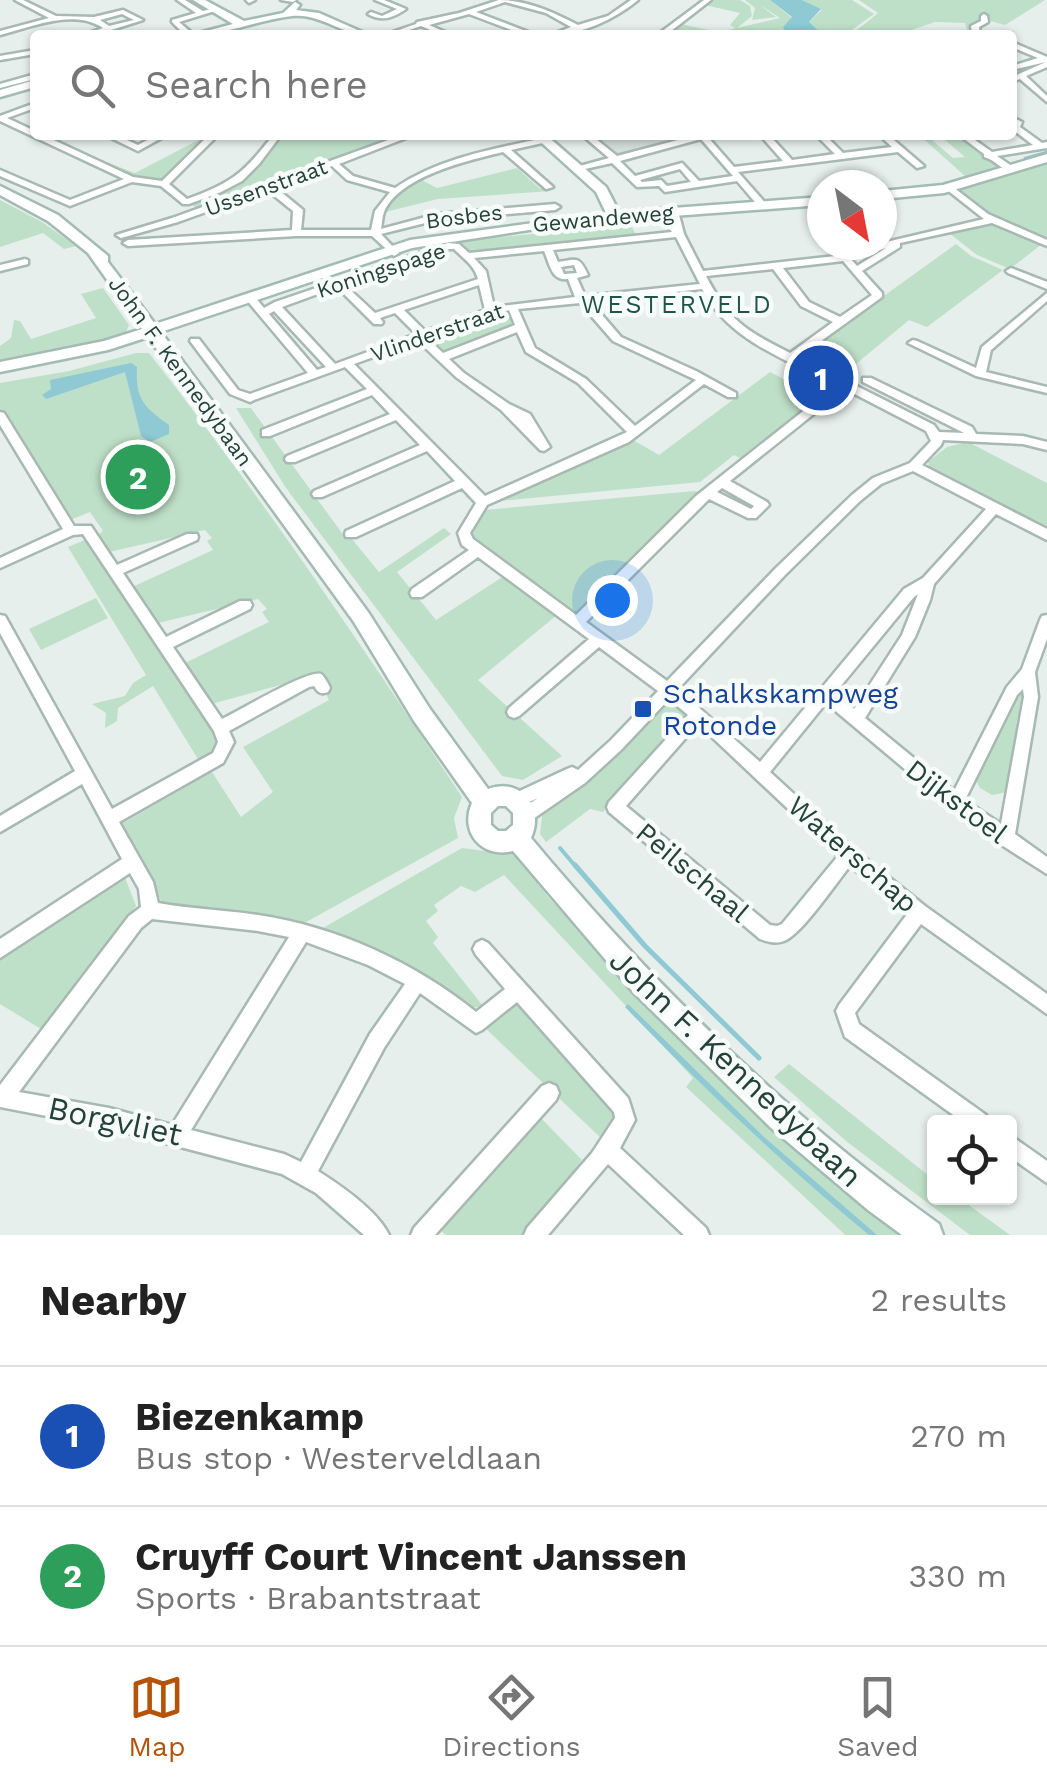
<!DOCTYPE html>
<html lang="en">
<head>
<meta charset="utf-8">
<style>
	body { margin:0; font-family:"Work Sans",sans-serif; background:#f6f6f6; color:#222 }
	.controls { position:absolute; right:30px; bottom:30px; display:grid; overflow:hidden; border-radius:10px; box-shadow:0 2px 8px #0004 }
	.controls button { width:90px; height:90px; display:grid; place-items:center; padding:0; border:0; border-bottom:2px solid #e0e0e0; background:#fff; color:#222; font:50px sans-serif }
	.compass { position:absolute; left:807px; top:170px; width:90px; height:90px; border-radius:50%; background:#fff; box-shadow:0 2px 8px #0004; rotate:148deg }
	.you { position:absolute; left:612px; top:600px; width:35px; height:35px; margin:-25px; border:8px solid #fff; border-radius:50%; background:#1a73e8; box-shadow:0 0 0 15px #1a73e833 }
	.badge { display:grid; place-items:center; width:65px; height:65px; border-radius:50%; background:#b45309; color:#fff; font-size:32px; font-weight:700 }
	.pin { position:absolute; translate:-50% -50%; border:5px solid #fff; box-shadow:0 2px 10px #0006 }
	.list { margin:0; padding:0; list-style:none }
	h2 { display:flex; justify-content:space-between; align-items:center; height:130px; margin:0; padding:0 40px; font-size:42px }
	h2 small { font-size:32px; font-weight:400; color:#767676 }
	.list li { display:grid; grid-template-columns:65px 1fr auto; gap:30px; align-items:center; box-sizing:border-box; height:140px; padding:0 40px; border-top:2px solid #e0e0e0 }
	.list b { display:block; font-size:38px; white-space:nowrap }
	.list p { margin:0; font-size:32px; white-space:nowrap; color:#767676 }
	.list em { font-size:32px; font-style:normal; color:#767676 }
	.icon { flex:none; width:55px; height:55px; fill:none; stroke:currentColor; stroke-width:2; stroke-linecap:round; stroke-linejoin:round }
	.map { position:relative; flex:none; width:1047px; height:1235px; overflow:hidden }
	.search { position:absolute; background:#fff; box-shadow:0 2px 8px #0004; left:30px; right:30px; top:30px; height:110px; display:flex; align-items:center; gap:25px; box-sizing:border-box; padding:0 35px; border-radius:10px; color:#767676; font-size:38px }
	.sheet { height:410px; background:#fff }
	nav { display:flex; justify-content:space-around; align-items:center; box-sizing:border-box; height:140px; border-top:2px solid #e0e0e0; background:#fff; font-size:28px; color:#767676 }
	nav a { display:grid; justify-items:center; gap:5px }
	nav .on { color:#b45309 }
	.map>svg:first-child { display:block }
	.built { fill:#d4dfda }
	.green { fill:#bfe0c8 }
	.water { fill:#8ec9d4 }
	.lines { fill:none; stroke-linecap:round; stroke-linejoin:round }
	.stream-far2 { stroke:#8ec9d4; stroke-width:2.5 }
	.stream-far1 { stroke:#8ec9d4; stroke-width:4 }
	.stream { stroke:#8ec9d4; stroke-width:5 }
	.street-casing { stroke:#a8b8b2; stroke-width:5 }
	.secondary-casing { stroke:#a4bbb3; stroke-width:5 }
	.street { fill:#fff; fill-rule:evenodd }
	.secondary { fill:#fff; fill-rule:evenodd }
	.transit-dot { fill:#1a4fb4; stroke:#f7fbf9; stroke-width:4 }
	.labels { text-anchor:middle; stroke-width:9; stroke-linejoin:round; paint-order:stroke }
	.far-street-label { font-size:22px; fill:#24423a; stroke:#f7fbf9 }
	.far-neighbourhood-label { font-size:25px; letter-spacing:2.5px; fill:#1f5548; stroke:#f7fbf9 }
	.transit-label { font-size:28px; fill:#164399; stroke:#f7fbf9; text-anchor:start }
	.street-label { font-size:28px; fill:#24423a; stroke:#f7fbf9 }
	.near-street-label { font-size:32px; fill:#24423a; stroke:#f7fbf9 }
</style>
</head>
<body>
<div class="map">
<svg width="1047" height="1235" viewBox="0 0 1047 1235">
	<rect width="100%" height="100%" fill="#e6efeb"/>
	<polygon class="built" points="588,135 696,135 616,157"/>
	<g class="green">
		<polygon points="711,0 740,0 750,6 752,16 737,28 780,18 760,5 776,17 752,20 755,8 745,0 770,0 792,18 783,27 787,35 664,35 681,24 722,33 735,28 730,25 740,13 705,5"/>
		<polygon points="802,0 852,0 874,14 845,35 823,35 809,22 822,10"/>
		<polygon points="859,0 1045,0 1005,25 982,19 972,30 967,30 965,23 935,22 897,35 851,35 878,13"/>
		<polygon points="10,118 35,135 135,173 208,135 161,182 126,175 2,122"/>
		<polygon points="279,135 403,135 198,209 192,205 240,185"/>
		<polygon points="919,135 926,135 953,158 965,157 939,135 956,135 997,166 965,176"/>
		<polygon points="1047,164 1047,240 998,220 959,190"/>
		<polygon points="517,168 539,188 551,191 438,199 385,212 402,192 420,179 437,188"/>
		<polygon points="0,200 42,222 76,246 64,249 43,233 0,247"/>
		<polygon points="991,223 1042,244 1010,269 977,255 949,233"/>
		<polygon points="631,225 637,237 468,252 452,242 290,298 336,278 457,241"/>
		<polygon points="956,244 971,256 1003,270 927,327 909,320 839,378 799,357"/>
		<polygon points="103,288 129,325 126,332 67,350 0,361 0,346 11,338 14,320 20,321 31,339 96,318 81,294"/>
		<polygon points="510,309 515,326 440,354 423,338"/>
		<path d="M136,353H149C261,496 362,646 462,797L454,818L458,838L299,926L163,904L118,826L212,772L241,817L273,792L243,747L329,700L317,675L208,705L181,665L269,622L262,612L267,609L258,599L154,624L130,588L213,550L207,541L212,538L205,530L105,553L96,536L103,531L90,512L70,520L0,408V383L69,371Z"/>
		<polygon points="770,372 821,398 744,460 734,455 700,482 500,501 633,440 659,455"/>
		<polygon points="236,408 251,408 347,540 352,539 379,572 444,528 451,534 397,572 436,620 504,576 557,615 478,680 562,756 523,780 502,776 286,488"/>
		<polygon points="968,442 1047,483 1047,531 930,469 928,462 947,447"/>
		<polygon points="695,491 701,494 578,617 466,535 484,510"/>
		<polygon points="87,539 218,740 221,746 201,764 153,686 118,708 117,721 105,728 106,713 92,704 125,696 133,683 146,675 68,547"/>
		<polygon points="96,598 108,618 41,650 29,629"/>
		<polygon points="1020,693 1026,699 1016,723 1020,728 1009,792 992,795 980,788 975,779"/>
		<polygon points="672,700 688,710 687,719 603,812 590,809 546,842 540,834 543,808 615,753"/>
		<polygon points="462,848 516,855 549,898 583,932 902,1235 845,1235 841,1231 686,1087 693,1078 504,875 475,892 461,886 434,905 438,911 426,921 438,937 433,943 483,1006 471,1008 446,990 316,932"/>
		<polygon points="124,875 136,906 41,1029 0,1004 0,957"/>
		<polygon points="510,1006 521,1006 620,1117 602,1139 484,1027"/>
		<polygon points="789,1064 934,1180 934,1198 959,1198 1010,1235 970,1235 846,1141 774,1077"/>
		<polygon points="537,1114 582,1160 523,1235 446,1235 438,1228"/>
	</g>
	<g class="water">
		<polygon points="770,0 802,0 821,9 809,22 823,35 787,35 783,27 792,17"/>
		<path d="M131,363L137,367C135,399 144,407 169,425V434L150,442L141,436L125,372L46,399L42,395L51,389L50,380Z"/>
		<path d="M628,1004L764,1137L877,1235H869C783,1164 702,1087 625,1007Z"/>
	</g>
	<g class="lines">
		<polyline class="stream-far2" points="1025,158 1047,152"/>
		<polyline class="stream-far1" points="560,848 577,868"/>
		<polyline class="stream" points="575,865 645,946 759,1058"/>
		<g class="street-casing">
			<g id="street">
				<path d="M15,0H23L56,16L94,17L123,10L143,20L95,35H83L103,28C74,8 31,27 0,35V31L49,18ZM122,14L134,20L109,26L100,20Z"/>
				<polygon points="177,0 185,0 203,11 215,8 218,10 179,22 192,33 180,35 183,33 172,22 172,20 196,13"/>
				<polygon points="246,0 255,0 249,3"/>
				<polygon points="281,0 296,0 293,2"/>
				<path d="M375,0H384L406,9C393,18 382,22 368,14L371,12L382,16L397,9Z"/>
				<path d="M499,0C527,0 553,12 578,25L608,16L631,0H638C615,19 581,35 550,35L571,27L546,13L505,2L476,12L536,35H525L469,14L429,25L452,35H442L421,26L395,35H384L416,24L417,22L459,13Z"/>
				<polygon points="704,0 711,0 666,35 657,35"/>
				<polygon points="984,14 987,16 988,22 979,27 980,33 994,35 946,35 950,33 972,33 971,26 981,21 981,16"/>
				<polygon points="289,33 306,35 285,35"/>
				<polygon points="1012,42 1047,57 1047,67 1026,76 1047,96 1047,102 1020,79 1012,82 1012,77 1046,62 1012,70 1012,66 1038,58 1012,47"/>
				<polygon points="35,50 35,54 0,60 0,56"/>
				<polygon points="32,75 35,75 35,79 0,88 0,84"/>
				<path d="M35,103V108L7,118L35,131V135H43L133,177L162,181L209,135H218L169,184L187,199C232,183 245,172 273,135H281L259,164L242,181L221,192L189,204H183L161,186L132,182L70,206L0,176V170L70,200L124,179L0,121V116Z"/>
				<path d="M1012,117L1022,122L1020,127L1042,143L1047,142V148L997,156L1013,167V171C1002,172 995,159 984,157V154L959,135H968L992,152L1033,145L1012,129Z"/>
				<polygon points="105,135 116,135 138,145 157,135 167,135 138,151"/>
				<path d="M402,135H414L339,164L353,176L395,188C439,158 493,149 544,138H547V142L511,150L553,187L546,189L503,152L499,153C465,161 399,177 384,212C382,218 382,223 381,229L437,214L555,204L560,207L555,210L437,220L381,234L399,253L394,256L372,236H296L128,246L123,243L128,240L292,230L293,211L267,190L178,222L121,238L116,235L172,218ZM332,166L347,180L390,192L375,211L371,230H301L303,210L275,187Z"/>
				<path d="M582,135H591L617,156L697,135H706L734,167L783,161L760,135H769L792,160L835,154L816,135H825L843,153L892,147L879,135H888L924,166L917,168L898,152L738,172L768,206L763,209L760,208L737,181L665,192L659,186L637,187L612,163L576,171V167L609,158ZM701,139L733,176L699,181L682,163L635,176L620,161ZM680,169L691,182L667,186L661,180L642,182L640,180Z"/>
				<path d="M949,184L988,214L1047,240V246L992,223L900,243V247L862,271L882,293V297L799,357L934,425L939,432L964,433L863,382V378H871L972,427L976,434L1023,436L1047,442V450L1023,444L943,440L941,445L922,465L1047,529V540L996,514L934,584L930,600L915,637L865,718L954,791L1007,687L1022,669L1040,620L1042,616L1047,615V639L1035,672L1038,697L1015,834L1047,857V874L1000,844L950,807L826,703L770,772L855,850L925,906L1047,994V1014L921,924L855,1013L859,1024L986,1115L989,1122H963L845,1037L836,1011L839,1005L908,913L850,866C836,883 802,934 784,941C775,944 769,942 760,939L609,812L607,807L609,802L688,715L669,699L621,750L585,783L533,819L527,821L521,819L519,814L521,809L538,798L517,807L511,805L509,800L511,795L567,769L572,767L578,770L611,740L658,691L599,647L519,716L514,718L509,716L507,712L509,708L589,639L478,557L422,597H412L410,593L412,589L469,550L462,545L458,533L476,503L462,488L356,537H346L345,534L346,531L455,481L427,451L322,497H314L312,494L314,491L420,445L396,420L295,462H287L285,459L287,456L390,414L372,395L270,436H262V430L367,389L345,367L254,400L250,402L230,394L190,341L191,339H199L238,390L250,394L308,373L245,298L246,296H254L264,308L275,302L448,243L459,244L469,253L672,232L660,216L669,209L679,215L684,234L703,271L844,255L875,245H882V243L984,219L946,189V185ZM676,237L700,284L585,296L577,278L588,275C579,256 578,259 558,262L553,250ZM886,248L857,266L851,259ZM449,249H454C463,258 475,266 478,279L375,313L345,285ZM544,251C550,264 551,281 568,279L575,297L494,307L486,271L474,258ZM843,261L872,295L840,317L809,302L783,268ZM574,265L577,273L564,274L561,267ZM773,269L801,306L833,322L790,353C745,330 730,322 706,276ZM479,285L485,310L425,331L404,310ZM337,287L374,324H382L383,322L380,318L395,313L416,334L335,364L282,307ZM702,289C729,341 787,360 836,385L696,496L576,615L473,539L470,533L487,505L629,442L704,384L728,397H736V393L696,371L621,337L590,301ZM580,303L613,341L696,380L635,426L586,379L535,348L518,309ZM509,310L515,325L443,353L427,338ZM274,311L326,367L317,370L269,314ZM517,332L526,352L578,383L627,432L485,496L354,364L418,341L456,377L501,410L540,450L544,451L550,447L530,414L509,404L464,373L449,359ZM845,389L926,431L931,441L910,463L873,478L852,495L775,569L667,681L586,622L709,499L748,518H756L769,505L767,502L730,481ZM913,471L986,509L923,578L904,589L760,762L678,689L785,575L860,501L881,484ZM722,488L754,506L751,509L717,492ZM918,594L902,635L854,709L835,693L914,597ZM1023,689L1024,697L1001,824L965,800L1017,695ZM698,724L838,856L782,924L777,926L770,925L626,806Z"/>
				<polygon points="25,259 28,260 28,264 0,271 0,265"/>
				<polygon points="1011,268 1047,282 1047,289 1008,273 1006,271"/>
				<polygon points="1047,293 1047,301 991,350 986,372 1047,387 1047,393 976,376 908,343 913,340 917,341 976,368 982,347"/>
				<path d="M0,412L4,413L74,526H91L117,565L187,534H197L198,537L197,540L123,573L166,637L240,601H250L252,605L250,609L173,647L222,719C237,712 309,669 321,674C324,676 329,685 330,688L328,692C320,695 318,692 314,686L309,687L229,731L234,742L223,763L119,822L153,882L158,903C191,909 225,910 258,915C337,927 414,962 476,1012L505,989L476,955L473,949L476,943L482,940L488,943L628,1098L635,1120L620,1148L706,1228L709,1235H684L608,1164L548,1235H524L527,1228L592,1153L615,1118L614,1112L517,1002L482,1030L476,1033L420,993L384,1048L318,1171C340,1185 378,1211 389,1235H364L316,1193L282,1174L109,1128L0,1107V1085L129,916L141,907L139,889L130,873L0,958V939L122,859L82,784L0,832V816L75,771L0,633V615L5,616L112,809L213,753L218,742L214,731L83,534L73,535L0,568V558L63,529L0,425ZM152,919L258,931L289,937L172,1125L109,1108L19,1092L141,928ZM306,942L368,965L405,984L370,1034L301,1162L284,1154L191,1130Z"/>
				<polygon points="549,1083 556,1086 559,1093 556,1100 435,1235 411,1235 414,1228 542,1086"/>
				<polygon points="1010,1135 1047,1161 1047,1183 1010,1157"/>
			</g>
		</g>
		<g class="secondary-casing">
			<g id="secondary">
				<path d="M193,0H205L244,21L283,13L295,2L300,5L296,10L319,13L369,35C342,35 320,13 292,16C257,20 227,35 191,35L233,24Z"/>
				<polygon points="35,80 35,87 0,97 0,90"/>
				<path d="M533,135H546L606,187L619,212L822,197V205L619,220L612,224L606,221L574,223L412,248L161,332L368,612L430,709L488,789C521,777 545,807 531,838C652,983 785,1114 939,1224L943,1235H902L868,1210L770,1127L633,992L513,851C482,859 459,832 472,803L414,721L354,622L148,337L108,350L0,372V362L104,341L142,329L88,253L48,221L0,195V186L58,215L108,256V262L155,324L410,240L606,213L596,192ZM498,806H506L513,813V825L506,831H498L491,825V813Z"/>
				<polygon points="1047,154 1047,162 944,193 882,199 882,191 943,185"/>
			</g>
		</g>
		<use href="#street" class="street"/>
		<use href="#secondary" class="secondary"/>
	</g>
	<rect class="transit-dot" x="633" y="699" width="20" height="20" rx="5"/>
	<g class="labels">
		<g class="far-street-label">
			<text transform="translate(266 187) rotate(-20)" y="8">Ussenstraat</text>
			<text transform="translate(464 216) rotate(-7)" y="8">Bosbes</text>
			<text transform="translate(603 218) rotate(-5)" y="8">Gewandeweg</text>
			<text transform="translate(381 270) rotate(-18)" y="8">Koningspage</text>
			<text transform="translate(437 332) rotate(-19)" y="8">Vlinderstraat</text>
			<text transform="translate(181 371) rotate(54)" y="8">John F. Kennedybaan</text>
		</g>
		<g class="far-neighbourhood-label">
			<text x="677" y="313">WESTERVELD</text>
		</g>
		<g class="transit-label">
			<text x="663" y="703">Schalkskampweg<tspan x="663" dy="32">Rotonde</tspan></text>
		</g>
		<g class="street-label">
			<text transform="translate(957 801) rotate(37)" y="10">Dijkstoel</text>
			<text transform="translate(853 854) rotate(41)" y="10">Waterschap</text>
			<text transform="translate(693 872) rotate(40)" y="10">Peilschaal</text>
		</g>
		<g class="near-street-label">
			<text transform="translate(736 1068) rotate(43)" y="11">John F. Kennedybaan</text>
			<text transform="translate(115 1121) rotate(12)" y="11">Borgvliet</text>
		</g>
	</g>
</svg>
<div class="controls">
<button><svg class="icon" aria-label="locate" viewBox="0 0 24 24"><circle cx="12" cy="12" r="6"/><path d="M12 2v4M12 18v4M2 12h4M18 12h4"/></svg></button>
</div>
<svg class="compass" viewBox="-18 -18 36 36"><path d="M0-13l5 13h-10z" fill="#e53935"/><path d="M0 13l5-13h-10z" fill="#767676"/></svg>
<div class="you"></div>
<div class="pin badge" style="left:821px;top:378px;background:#1a4fb4">1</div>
<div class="pin badge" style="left:138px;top:477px;background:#2e9e5b">2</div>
<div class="search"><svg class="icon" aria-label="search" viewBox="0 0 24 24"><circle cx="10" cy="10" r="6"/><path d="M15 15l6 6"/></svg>Search here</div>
</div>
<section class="sheet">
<h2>Nearby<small>2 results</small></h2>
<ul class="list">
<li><span class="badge" style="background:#1a4fb4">1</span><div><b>Biezenkamp</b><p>Bus stop · Westerveldlaan</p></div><em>270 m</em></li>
<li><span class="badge" style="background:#2e9e5b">2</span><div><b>Cruyff Court Vincent Janssen</b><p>Sports · Brabantstraat</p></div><em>330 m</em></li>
</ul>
</section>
<nav>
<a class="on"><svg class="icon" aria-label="map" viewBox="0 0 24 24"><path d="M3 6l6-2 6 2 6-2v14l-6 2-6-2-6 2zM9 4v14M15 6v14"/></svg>Map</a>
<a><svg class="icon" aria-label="directions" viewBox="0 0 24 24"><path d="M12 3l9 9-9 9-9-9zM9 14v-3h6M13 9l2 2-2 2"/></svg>Directions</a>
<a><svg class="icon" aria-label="saved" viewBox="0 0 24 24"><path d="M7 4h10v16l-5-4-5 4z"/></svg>Saved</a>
</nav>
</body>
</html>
